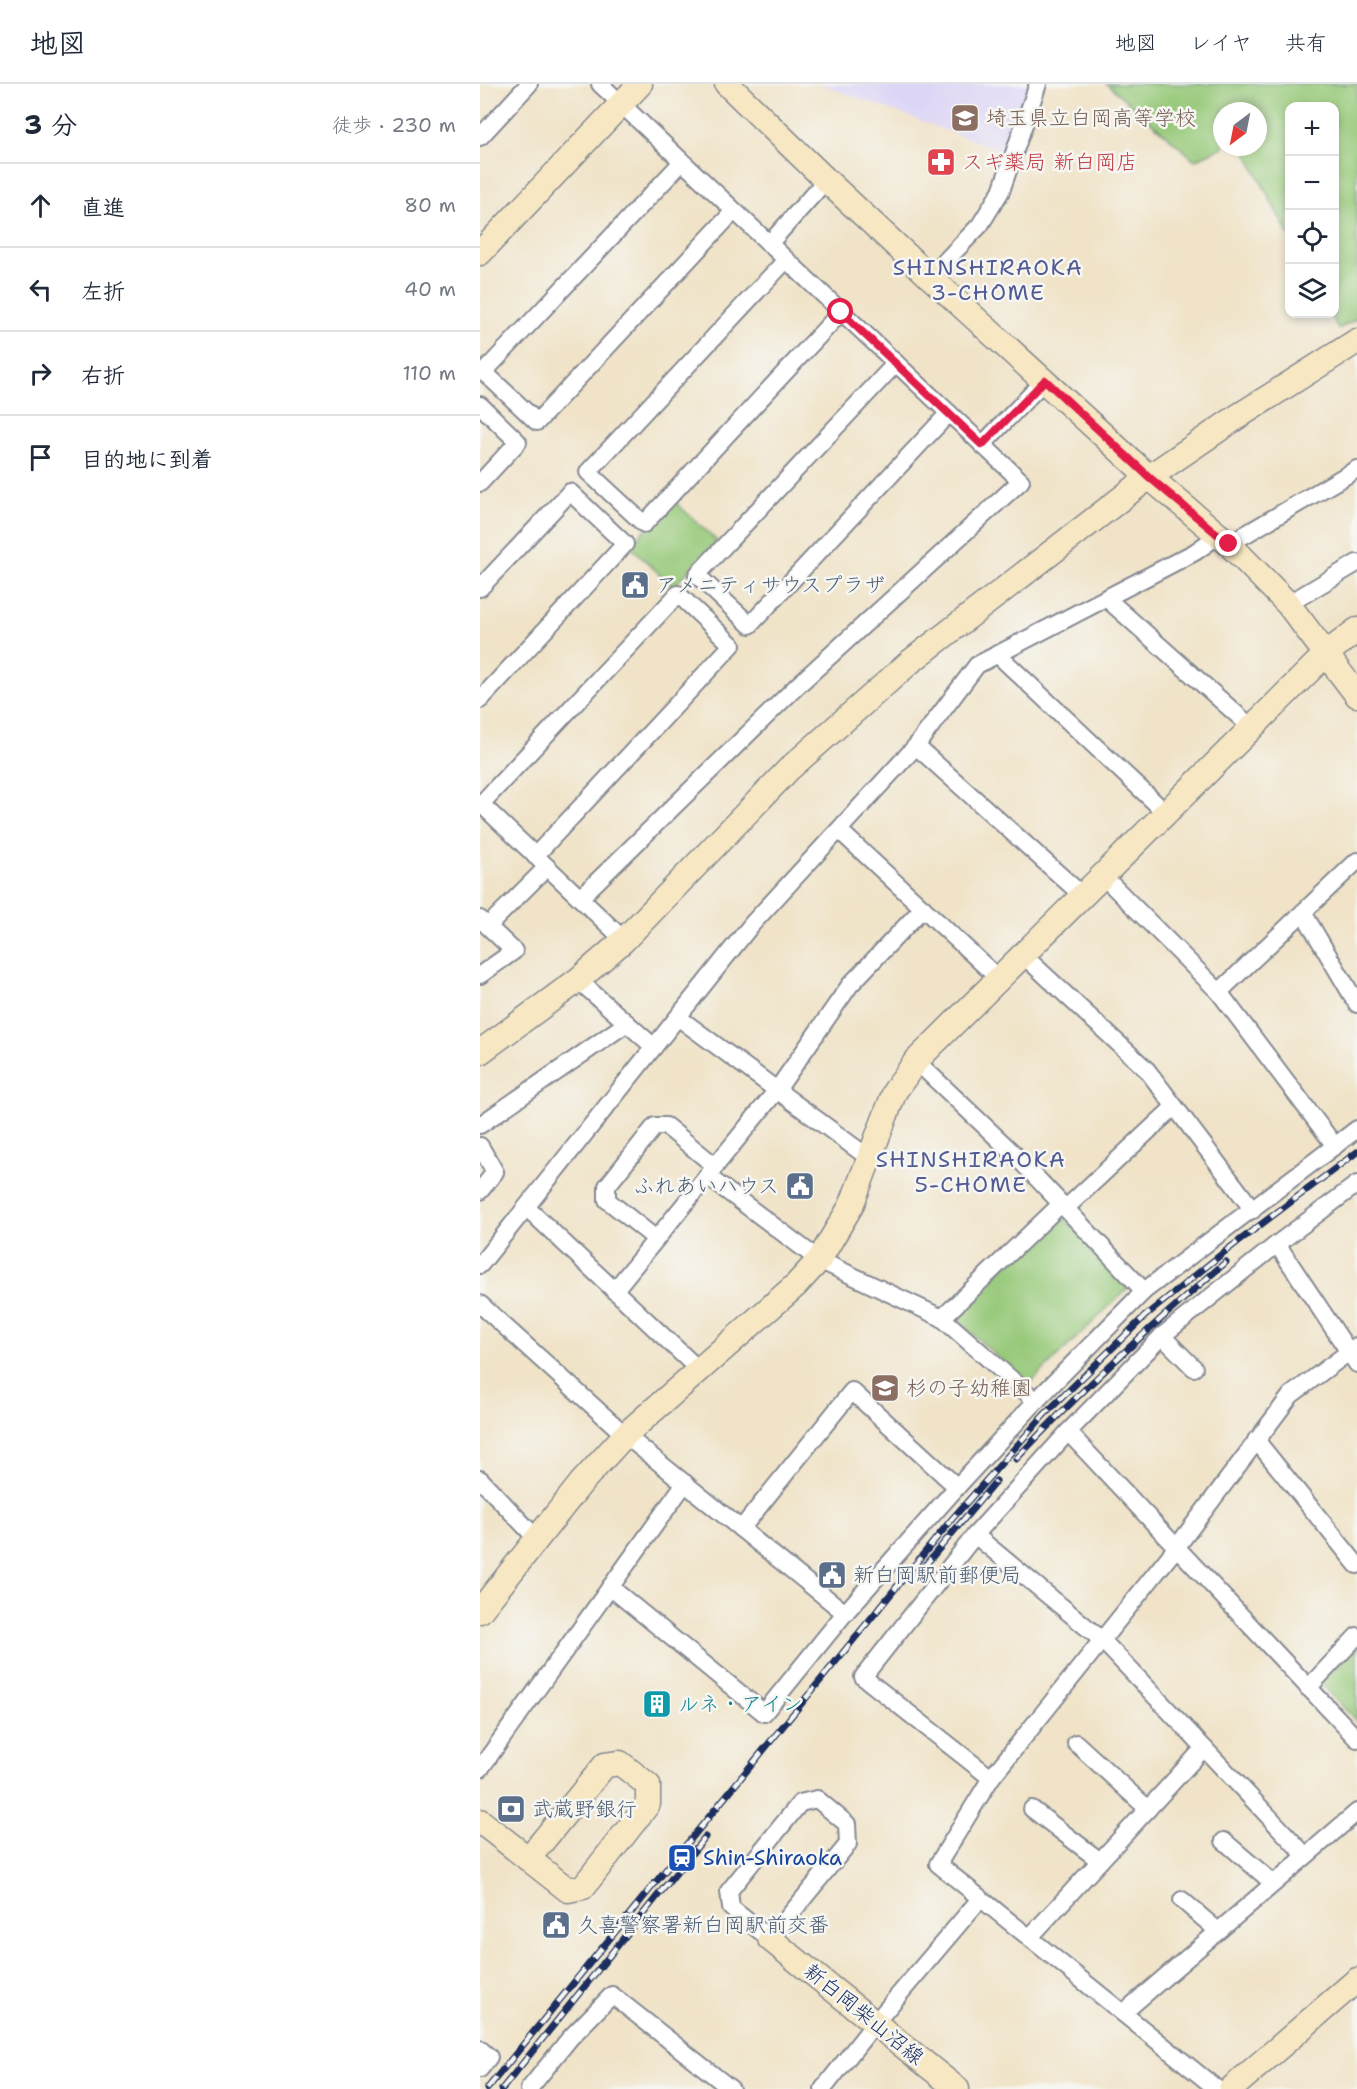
<!DOCTYPE html>
<html lang="ja">
<head>
<meta charset="utf-8">
<style>
	body { margin:0; font-family:"Shantell Sans","Klee One",sans-serif; background:#f2f2f3; color:#1f2937 }
	.controls { position:absolute; right:18px; top:18px; display:grid; overflow:hidden; border-radius:12px; box-shadow:0 3px 9px #0003 }
	.controls button { width:54px; height:54px; display:grid; place-items:center; padding:0; border:0; border-bottom:2px solid #e0e1e3; background:#fff; color:#1f2937; font:30px sans-serif }
	.compass { position:absolute; left:733px; top:18px; width:54px; height:54px; border-radius:50%; background:#fff; box-shadow:0 3px 9px #0003; rotate:212deg }
	.stop { position:absolute; width:18px; height:18px; margin:-14px; border:4px solid #e11d48; border-radius:50%; background:#fff }
	.stop.end { background:#e11d48; border-color:#fff; box-shadow:0 2px 6px #0008 }
	.list { margin:0; padding:0; list-style:none }
	h2 { display:flex; justify-content:space-between; align-items:center; height:78px; margin:0; padding:0 24px; font-size:26px }
	h2 small { font-size:20px; font-weight:400; color:#747a83 }
	.list li { display:grid; grid-template-columns:39px 1fr auto; gap:18px; align-items:center; box-sizing:border-box; height:84px; padding:0 24px; border-top:2px solid #e0e1e3 }
	.list b { display:block; font-size:22px; white-space:nowrap }
	.list em { font-size:20px; font-style:normal; color:#747a83 }
	.icon { flex:none; width:33px; height:33px; fill:none; stroke:currentColor; stroke-width:2; stroke-linecap:round; stroke-linejoin:round }
	.map { position:relative; flex:none; width:877px; height:2005px; overflow:hidden }
	header { display:flex; align-items:center; gap:36px; box-sizing:border-box; height:84px; padding:0 30px; background:#fff; border-bottom:2px solid #e0e1e3 }
	header strong { font-size:28px }
	nav { display:flex; gap:33px; margin-inline-start:auto; font-size:21px }
	main { display:flex }
	aside { flex:1; background:#fff }
	.map>svg:first-child { display:block }
	.built { fill:#ddd5f6 }
	.green { fill:#97c979; stroke:#597c6c; stroke-width:1.5 }
	.lines { fill:none; stroke-linecap:round; stroke-linejoin:round }
	.street-casing { stroke:#868992; stroke-width:20 }
	.secondary-casing { stroke:#868992; stroke-width:27 }
	.street { stroke:#fff; stroke-width:16 }
	.secondary { stroke:#f7e8c3; stroke-width:24 }
	.rail-casing { stroke:#1b2f5e; stroke-width:7 }
	.rail { stroke:#f6f6f2; stroke-width:4.5; stroke-dasharray:14; stroke-linecap:butt }
	.route { stroke:#e11d48; stroke-width:8 }
	.labels { text-anchor:middle; stroke-width:5; stroke-linejoin:round; paint-order:stroke }
	.education-label { font-size:21px; fill:#785e54; stroke:#f6f6f2; text-anchor:start }
	.health-label { font-size:21px; fill:#be3a42; stroke:#f6f6f2; text-anchor:start }
	.service-label { font-size:21px; fill:#4e5e75; stroke:#f6f6f2; text-anchor:start }
	.culture-label { font-size:21px; fill:#0d838f; stroke:#f6f6f2; text-anchor:start }
	.transit-label { font-size:21px; fill:#164399; stroke:#f6f6f2; text-anchor:start }
	.street-label { font-size:21px; fill:#1b2f5e; stroke:#f6f6f2 }
	.neighbourhood-label { font-size:22px; letter-spacing:1.5px; fill:#525b94; stroke:#f6f6f2 }
</style>
</head>
<body>
<header>
<strong>地図</strong>
<nav><a>地図</a><a>レイヤ</a><a>共有</a></nav>
</header>
<main>
<aside>
<h2>3 分<small>徒歩 · 230 m</small></h2>
<ul class="list">
<li><svg class="icon" aria-label="ahead" viewBox="0 0 24 24"><path d="M12 20V5M6 11l6-6 6 6"/></svg><div><b>直進</b></div><em>80 m</em></li>
<li><svg class="icon" aria-label="left" viewBox="0 0 24 24"><path d="M17 20v-9H6M10 6l-5 5 5 5"/></svg><div><b>左折</b></div><em>40 m</em></li>
<li><svg class="icon" aria-label="right" viewBox="0 0 24 24"><path d="M7 20v-9h11M14 6l5 5-5 5"/></svg><div><b>右折</b></div><em>110 m</em></li>
<li><svg class="icon" aria-label="arrive" viewBox="0 0 24 24"><path d="M6 21V4h12l-3 4 3 4H6"/></svg><div><b>目的地に到着</b></div></li>
</ul>
</aside>
<div class="map">
<svg width="877" height="2005" viewBox="0 0 877 2005">
	<rect width="100%" height="100%" fill="#f6f6f2"/>
	<filter id="ink" filterUnits="userSpaceOnUse"><feTurbulence type="fractalNoise" baseFrequency=".0167" numOctaves="2"/><feDisplacementMap in="SourceGraphic" scale="12" xChannelSelector="R" yChannelSelector="G"/><feConvolveMatrix kernelMatrix="1 2 1 2 8 2 1 2 1" color-interpolation-filters="sRGB"/></filter>
	<filter id="wash" filterUnits="userSpaceOnUse"><feTurbulence type="fractalNoise" baseFrequency=".008" numOctaves="4" result="noise"/><feDisplacementMap in="SourceGraphic" scale="24" xChannelSelector="R" yChannelSelector="G"/><feGaussianBlur stdDeviation="1.35" result="paint"/><feColorMatrix in="noise" values="0 0 0 0 0 0 0 0 0 0 0 0 0 0 0 0 0 1.4 0 .05"/><feComposite in="paint" operator="in"/></filter>
	<g filter="url(#wash)">
		<rect width="100%" height="100%" fill="#f0e3c7"/>
		<polygon class="built" points="340,0 549,0 525,68"/>
		<g class="green">
			<polygon points="627,0 877,0 877,235 858,245 850,230 854,230 854,22 810,22 809,152 763,63 778,63 778,27 742,27 743,63 715,76"/>
			<polygon points="193,416 237,457 193,503 150,462"/>
			<polygon points="580,1129 648,1204 548,1301 473,1232"/>
			<polygon points="877,1564 877,1638 840,1598"/>
		</g>
	</g>
	<g filter="url(#ink)">
		<g class="lines">
			<g class="street-casing">
				<g id="street">
					<polyline points="0,53 49,0"/>
					<polyline points="202,78 4,288 57,338 254,127"/>
					<polyline points="289,160 346,96"/>
					<polyline points="306,176 108,388 164,440 361,228"/>
					<polyline points="450,193 500,141 521,107 558,0"/>
					<polyline points="416,279 217,491 270,541 469,329"/>
					<polyline points="0,321 38,358 0,399"/>
					<polyline points="502,361 565,296"/>
					<polyline points="749,460 877,385"/>
					<polyline points="0,504 90,408 145,460 0,616"/>
					<polyline points="626,514 771,643"/>
					<polyline points="808,520 877,479"/>
					<polyline points="517,570 685,728"/>
					<polyline points="436,662 603,812"/>
					<polyline points="0,719 144,856"/>
					<polyline points="1,720 198,510 252,561 55,772"/>
					<polyline points="360,747 518,894"/>
					<polyline points="623,792 739,908 855,1062"/>
					<polyline points="100,814 317,602 541,397 120,0"/>
					<polyline points="824,830 877,920"/>
					<polyline points="0,835 34,867 0,891"/>
					<polyline points="8,842 67,783"/>
					<polyline points="542,870 667,986 773,1126"/>
					<polyline points="98,896 174,963"/>
					<polyline points="739,908 877,777"/>
					<polyline points="199,934 389,1074"/>
					<polyline points="436,977 532,1068 664,1207"/>
					<polyline points="0,1041 147,939"/>
					<polyline points="0,1062 15,1088 0,1107"/>
					<polyline points="227,1092 339,1176 462,1234 556,1317"/>
					<polyline points="47,1124 219,1286"/>
					<polyline points="586,1124 694,1023"/>
					<polyline points="176,1155 127,1116 127,1102 175,1042 186,1042 235,1082"/>
					<polyline points="797,1160 877,1280"/>
					<polyline points="0,1181 272,840 436,662 497,581 715,468 739,451"/>
					<polyline points="134,1207 297,1006 370,901 443,824"/>
					<polyline points="0,1220 145,1351 365,1529"/>
					<polyline points="462,1234 581,1120"/>
					<polyline points="682,1252 714,1284"/>
					<polyline points="588,1348 877,1655"/>
					<polyline points="776,1356 877,1481"/>
					<polyline points="0,1395 57,1455"/>
					<polyline points="261,1445 372,1307 477,1403"/>
					<polyline points="495,1451 622,1556 825,1771"/>
					<polyline points="130,1503 284,1629 365,1529 477,1403 556,1317 664,1207 877,1045"/>
					<polyline points="828,1604 877,1552"/>
					<polyline points="596,1659 668,1725"/>
					<polyline points="0,1685 205,1399"/>
					<polyline points="511,1694 383,1593 495,1451 588,1348 682,1252 797,1160 877,1100"/>
					<polygon points="337,1715 367,1740 368,1760 290,1855 251,1824 249,1807 320,1719"/>
					<polyline points="552,1725 620,1777"/>
					<polyline points="744,1757 793,1799"/>
					<polyline points="702,1816 738,1847"/>
					<polyline points="550,1853 724,1664"/>
					<polyline points="643,1929 877,1728"/>
					<polyline points="0,1965 9,1973 0,1985"/>
					<polyline points="49,2005 90,1954 132,1911 251,2005"/>
					<polyline points="343,2005 395,1939 500,1815"/>
					<polyline points="737,2005 458,1780 511,1694 696,1464 811,1311 877,1262"/>
				</g>
			</g>
			<g class="secondary-casing">
				<g id="secondary">
					<polyline points="247,0 346,96 450,193 669,393 749,460 808,520 877,611"/>
					<polyline points="0,169 160,0"/>
					<polyline points="0,968 98,896 144,856 309,685 430,578 669,393 757,333 877,257"/>
					<polyline points="0,1527 102,1398 145,1351 316,1201 339,1176 371,1122 415,1007 436,977 847,569 877,546"/>
					<polyline points="0,1737 88,1806 103,1803 168,1720 168,1701 140,1679 125,1681 48,1775"/>
					<polyline points="290,1855 477,2005"/>
					<polyline points="751,2005 877,1896"/>
				</g>
			</g>
			<use href="#street" class="street"/>
			<use href="#secondary" class="secondary"/>
			<g class="rail-casing">
				<g id="rail">
					<path d="M536,1375C602,1305 672,1241 746,1178"/>
					<polyline points="442,1485 516,1397"/>
					<polyline points="7,2005 472,1435 564,1331 665,1232 743,1169 877,1068"/>
					<polyline points="22,2005 225,1753"/>
				</g>
			</g>
			<use href="#rail" class="rail"/>
		</g>
	</g>
	<g class="lines" filter="url(#ink)">
		<polyline class="route" points="361,228 502,361 565,296 669,393 749,460"/>
	</g>
	<defs>
		<g id="school-square" transform="scale(1.5)"><rect x="-9" y="-9" width="18" height="18" rx="4" fill="#8d6e63" stroke="#f6f6f2"/><path d="M0-5L7-2L0 1L-7-2ZM-4 1L0 2.5L4 1V4Q0 6-4 4Z" fill="#fff"/></g>
		<g id="pharmacy-square" transform="scale(1.5)"><rect x="-9" y="-9" width="18" height="18" rx="4" fill="#e0444e" stroke="#f6f6f2"/><path d="M-2-6h4v4h4v4h-4v4h-4v-4h-4v-4h4Z" fill="#fff"/></g>
		<g id="civic-square" transform="scale(1.5)"><rect x="-9" y="-9" width="18" height="18" rx="4" fill="#5c6f8a" stroke="#f6f6f2"/><path d="M-.6-6.5H3V-4.5H.6V-3L4-1V1h2V6H-6V1h2V-1L-.6-3ZM-1.2 2.5V6h2.4V2.5Z" fill="#fff"/></g>
		<g id="building-square" transform="scale(1.5)"><rect x="-9" y="-9" width="18" height="18" rx="4" fill="#0f9aa8" stroke="#f6f6f2"/><path d="M-4-6H4V6H1V3H-1V6H-4ZM-2.5-4.3h1.7v1.8h-1.7ZM.8-4.3h1.7v1.8H.8ZM-2.5-1h1.7V.8h-1.7ZM.8-1h1.7V.8H.8Z" fill="#fff"/></g>
		<g id="bank-square" transform="scale(1.5)"><rect x="-9" y="-9" width="18" height="18" rx="4" fill="#5c6f8a" stroke="#f6f6f2"/><path d="M-6-4H6V4H-6ZM0-2.3a2.3 2.3 0 1 0 0 4.6a2.3 2.3 0 1 0 0-4.6Z" fill="#fff"/></g>
		<g id="station-square" transform="scale(1.5)"><rect x="-9" y="-9" width="18" height="18" rx="4" fill="#1a4fb4" stroke="#f6f6f2"/><path d="M-3-6H3Q5-6 5-4V2Q5 4 3 4L4.5 6H3L1.5 4h-3L-3 6H-4.5L-3 4Q-5 4-5 2V-4Q-5-6-3-6ZM-3.5-4v3h7v-3ZM-3.5 1v1.5H-2V1ZM2 1v1.5H3.5V1Z" fill="#fff"/></g>
	</defs>
	<g fill-rule="evenodd">
		<use href="#school-square" x="485" y="34"/>
		<use href="#pharmacy-square" x="461" y="78"/>
		<use href="#civic-square" x="155" y="501"/>
		<use href="#civic-square" x="320" y="1102"/>
		<use href="#school-square" x="405" y="1304"/>
		<use href="#civic-square" x="352" y="1491"/>
		<use href="#building-square" x="177" y="1620"/>
		<use href="#bank-square" x="31" y="1725"/>
		<use href="#station-square" x="202" y="1774"/>
		<use href="#civic-square" x="76" y="1841"/>
	</g>
	<g class="labels">
		<g class="education-label">
			<text x="506" y="41">埼玉県立白岡高等学校</text>
			<text x="426" y="1311">杉の子幼稚園</text>
		</g>
		<g class="health-label">
			<text x="482" y="85">スギ薬局 新白岡店</text>
		</g>
		<g class="service-label">
			<text x="176" y="508">アメニティサウスプラザ</text>
			<text x="299" y="1109" text-anchor="end">ふれあいハウス</text>
			<text x="373" y="1498">新白岡駅前郵便局</text>
			<text x="52" y="1732">武蔵野銀行</text>
			<text x="97" y="1848">久喜警察署新白岡駅前交番</text>
		</g>
		<g class="culture-label">
			<text x="198" y="1627">ルネ・アイン</text>
		</g>
		<g class="transit-label">
			<text x="223" y="1781">Shin-Shiraoka</text>
		</g>
		<g class="street-label">
			<text transform="translate(384 1930) rotate(39)" y="7">新白岡柴山沼線</text>
		</g>
		<g class="neighbourhood-label">
			<text x="508" y="191">SHINSHIRAOKA<tspan x="508" dy="25">3-CHOME</tspan></text>
			<text x="491" y="1083">SHINSHIRAOKA<tspan x="491" dy="25">5-CHOME</tspan></text>
		</g>
	</g>
</svg>
<div class="controls">
<button>+</button>
<button>−</button>
<button><svg class="icon" aria-label="locate" viewBox="0 0 24 24"><circle cx="12" cy="12" r="6"/><path d="M12 2v4M12 18v4M2 12h4M18 12h4"/></svg></button>
<button><svg class="icon" aria-label="layers" viewBox="0 0 24 24"><path d="M12 4l9 5-9 5-9-5zM3 14l9 5 9-5"/></svg></button>
</div>
<svg class="compass" viewBox="-18 -18 36 36"><path d="M0-13l5 13h-10z" fill="#e53935"/><path d="M0 13l5-13h-10z" fill="#747a83"/></svg>
<div class="stop" style="left:361px;top:228px"></div>
<div class="stop end" style="left:749px;top:460px"></div>
</div>
</main>
</body>
</html>
